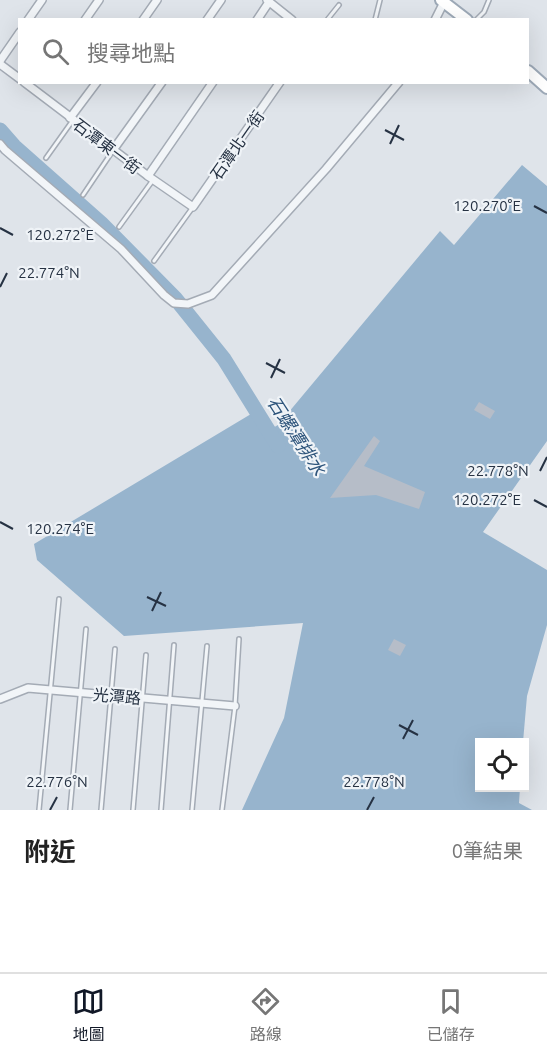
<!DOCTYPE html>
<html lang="zh-TW">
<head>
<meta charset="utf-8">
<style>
	body { margin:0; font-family:Ubuntu,"Noto Sans TC",sans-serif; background:#f6f6f6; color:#222 }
	.controls { position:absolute; right:18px; bottom:18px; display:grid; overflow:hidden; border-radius:0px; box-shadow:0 6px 24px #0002 }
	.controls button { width:54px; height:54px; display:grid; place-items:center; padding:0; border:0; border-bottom:2px solid #e0e0e0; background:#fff; color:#222; font:30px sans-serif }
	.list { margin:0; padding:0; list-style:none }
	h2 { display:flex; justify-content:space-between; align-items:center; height:78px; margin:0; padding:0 24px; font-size:26px }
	h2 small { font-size:20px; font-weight:400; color:#767676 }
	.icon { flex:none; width:33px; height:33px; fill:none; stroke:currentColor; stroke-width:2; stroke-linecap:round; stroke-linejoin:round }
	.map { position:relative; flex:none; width:547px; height:810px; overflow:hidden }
	.search { position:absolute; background:#fff; box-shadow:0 6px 24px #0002; left:18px; right:18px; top:18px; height:66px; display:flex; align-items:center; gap:15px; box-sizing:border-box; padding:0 21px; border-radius:0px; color:#767676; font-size:22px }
	.sheet { height:162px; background:#fff }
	nav { display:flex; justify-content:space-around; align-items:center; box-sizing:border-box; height:84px; border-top:2px solid #e0e0e0; background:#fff; font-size:16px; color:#767676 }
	nav a { display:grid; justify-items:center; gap:3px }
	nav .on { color:#111827 }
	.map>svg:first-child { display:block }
	.water { fill:#97b4cd }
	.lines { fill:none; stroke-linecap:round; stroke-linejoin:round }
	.river { stroke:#97b4cd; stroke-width:15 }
	.building { fill:#b6bdc8 }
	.lane-casing { stroke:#a4abb5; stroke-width:6 }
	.street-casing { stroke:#a4abb5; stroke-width:10 }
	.primary-casing { stroke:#9da9b7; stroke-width:14 }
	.lane { stroke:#f2f5f8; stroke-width:3 }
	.street { stroke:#f2f5f8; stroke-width:7 }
	.primary { stroke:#fff; stroke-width:10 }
	.ticks { fill:none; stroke:#263243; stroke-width:2 }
	.labels { text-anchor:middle; stroke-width:4.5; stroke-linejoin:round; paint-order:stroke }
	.street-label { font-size:16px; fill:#263243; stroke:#eff3f7 }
	.water-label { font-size:18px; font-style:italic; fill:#2d547b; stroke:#eff3f7 }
	.ticks-label { font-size:15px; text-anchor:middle; fill:#263243; stroke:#eff3f7; stroke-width:4.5; stroke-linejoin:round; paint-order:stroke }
</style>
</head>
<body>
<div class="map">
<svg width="547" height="810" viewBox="0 0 547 810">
	<rect width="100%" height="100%" fill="#dfe4ea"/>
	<polygon class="water" points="522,165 547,186 547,441 483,532 547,570 547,625 527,696 523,742 480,742 480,788 520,788 519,803 532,810 242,810 284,718 303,623 124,636 37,560 34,544 251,414 264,433 278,425 440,231 454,245"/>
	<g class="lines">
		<polyline class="river" points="0,130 14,146 101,223 175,298 224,359 278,446"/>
	</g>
	<g class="building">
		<polygon points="479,402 495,411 490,419 474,410"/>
		<polygon points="374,436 380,441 364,466 425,492 419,509 376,495 330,498"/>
		<polygon points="394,639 406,645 400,656 388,650"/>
	</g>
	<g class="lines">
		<g class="lane-casing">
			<g id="lane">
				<polyline points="327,20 339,5"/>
				<polyline points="375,20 380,0"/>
				<polyline points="476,20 484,12 489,0"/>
				<polyline points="46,158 73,120"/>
				<polyline points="83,195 112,152"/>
				<polyline points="119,227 153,180"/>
				<polyline points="154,261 193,207"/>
				<polyline points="39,810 59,599"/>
				<polyline points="70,810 86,629"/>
				<polyline points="101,810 115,649"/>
				<polyline points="133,810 146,655"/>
				<polyline points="161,810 174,645"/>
				<polyline points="192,810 207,646"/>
				<polyline points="222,810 235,706 239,639"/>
			</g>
		</g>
		<g class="street-casing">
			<g id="street">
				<polyline points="267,0 292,20"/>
				<polyline points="28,20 42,0"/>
				<polyline points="85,20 99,0"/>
				<polyline points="143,20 157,0"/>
				<polyline points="207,20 221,0"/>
				<polyline points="257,20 269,2"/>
				<polyline points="435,20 444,2"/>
				<polyline points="0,61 20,32"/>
				<polyline points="0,64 20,79"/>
				<polyline points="24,82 148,176 193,207 280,82"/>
				<polyline points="70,118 97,82"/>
				<polyline points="0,144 5,150 121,249 164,295 174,303 188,304 212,295 326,169 399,82"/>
				<polyline points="113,150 162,82"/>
				<polyline points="148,176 213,82"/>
				<polyline points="0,699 28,688 235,706"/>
			</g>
		</g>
		<g class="primary-casing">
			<g id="primary">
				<polyline points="441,0 467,20"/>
				<polyline points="528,71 547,88"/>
			</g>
		</g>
		<use href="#lane" class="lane"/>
		<use href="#street" class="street"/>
		<use href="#primary" class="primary"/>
	</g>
	<path class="ticks" d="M385,130L404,140M390,144L399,125M534,206L547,213M0,228L13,235M0,287L7,273M266,363L285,373M271,378L280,359M540,471L547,457M534,500L547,507M0,522L13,529M147,597L166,606M152,611L161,592M399,725L418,735M403,739L413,720M50,810L57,797M367,810L374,797"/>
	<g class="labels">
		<g class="street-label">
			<text transform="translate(237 145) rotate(-55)" y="6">石潭北一街</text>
			<text transform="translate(107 146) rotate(37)" y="6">石潭東一街</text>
			<text transform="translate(117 696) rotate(5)" y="6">光潭路</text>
		</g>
		<g class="water-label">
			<text transform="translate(296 436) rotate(57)" y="6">石螺潭排水</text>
		</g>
	</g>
	<g class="ticks-label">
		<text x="487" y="211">120.270°E</text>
		<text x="60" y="240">120.272°E</text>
		<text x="49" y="278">22.774°N</text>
		<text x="498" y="476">22.778°N</text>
		<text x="487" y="505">120.272°E</text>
		<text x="60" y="534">120.274°E</text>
		<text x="57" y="787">22.776°N</text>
		<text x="374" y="787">22.778°N</text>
	</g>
</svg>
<div class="controls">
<button><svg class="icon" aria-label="locate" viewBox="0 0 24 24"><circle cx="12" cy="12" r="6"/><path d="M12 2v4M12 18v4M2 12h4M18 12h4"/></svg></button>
</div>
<div class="search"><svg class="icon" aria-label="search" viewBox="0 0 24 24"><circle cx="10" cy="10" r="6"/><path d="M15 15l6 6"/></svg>搜尋地點</div>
</div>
<section class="sheet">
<h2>附近<small>0筆結果</small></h2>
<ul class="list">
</ul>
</section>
<nav>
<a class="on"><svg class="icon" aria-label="map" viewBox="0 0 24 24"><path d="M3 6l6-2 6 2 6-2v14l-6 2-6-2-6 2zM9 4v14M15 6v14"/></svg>地圖</a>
<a><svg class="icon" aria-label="directions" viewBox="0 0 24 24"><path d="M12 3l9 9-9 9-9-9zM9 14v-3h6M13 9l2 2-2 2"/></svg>路線</a>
<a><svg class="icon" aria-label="saved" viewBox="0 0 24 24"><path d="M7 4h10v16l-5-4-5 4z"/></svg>已儲存</a>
</nav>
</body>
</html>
